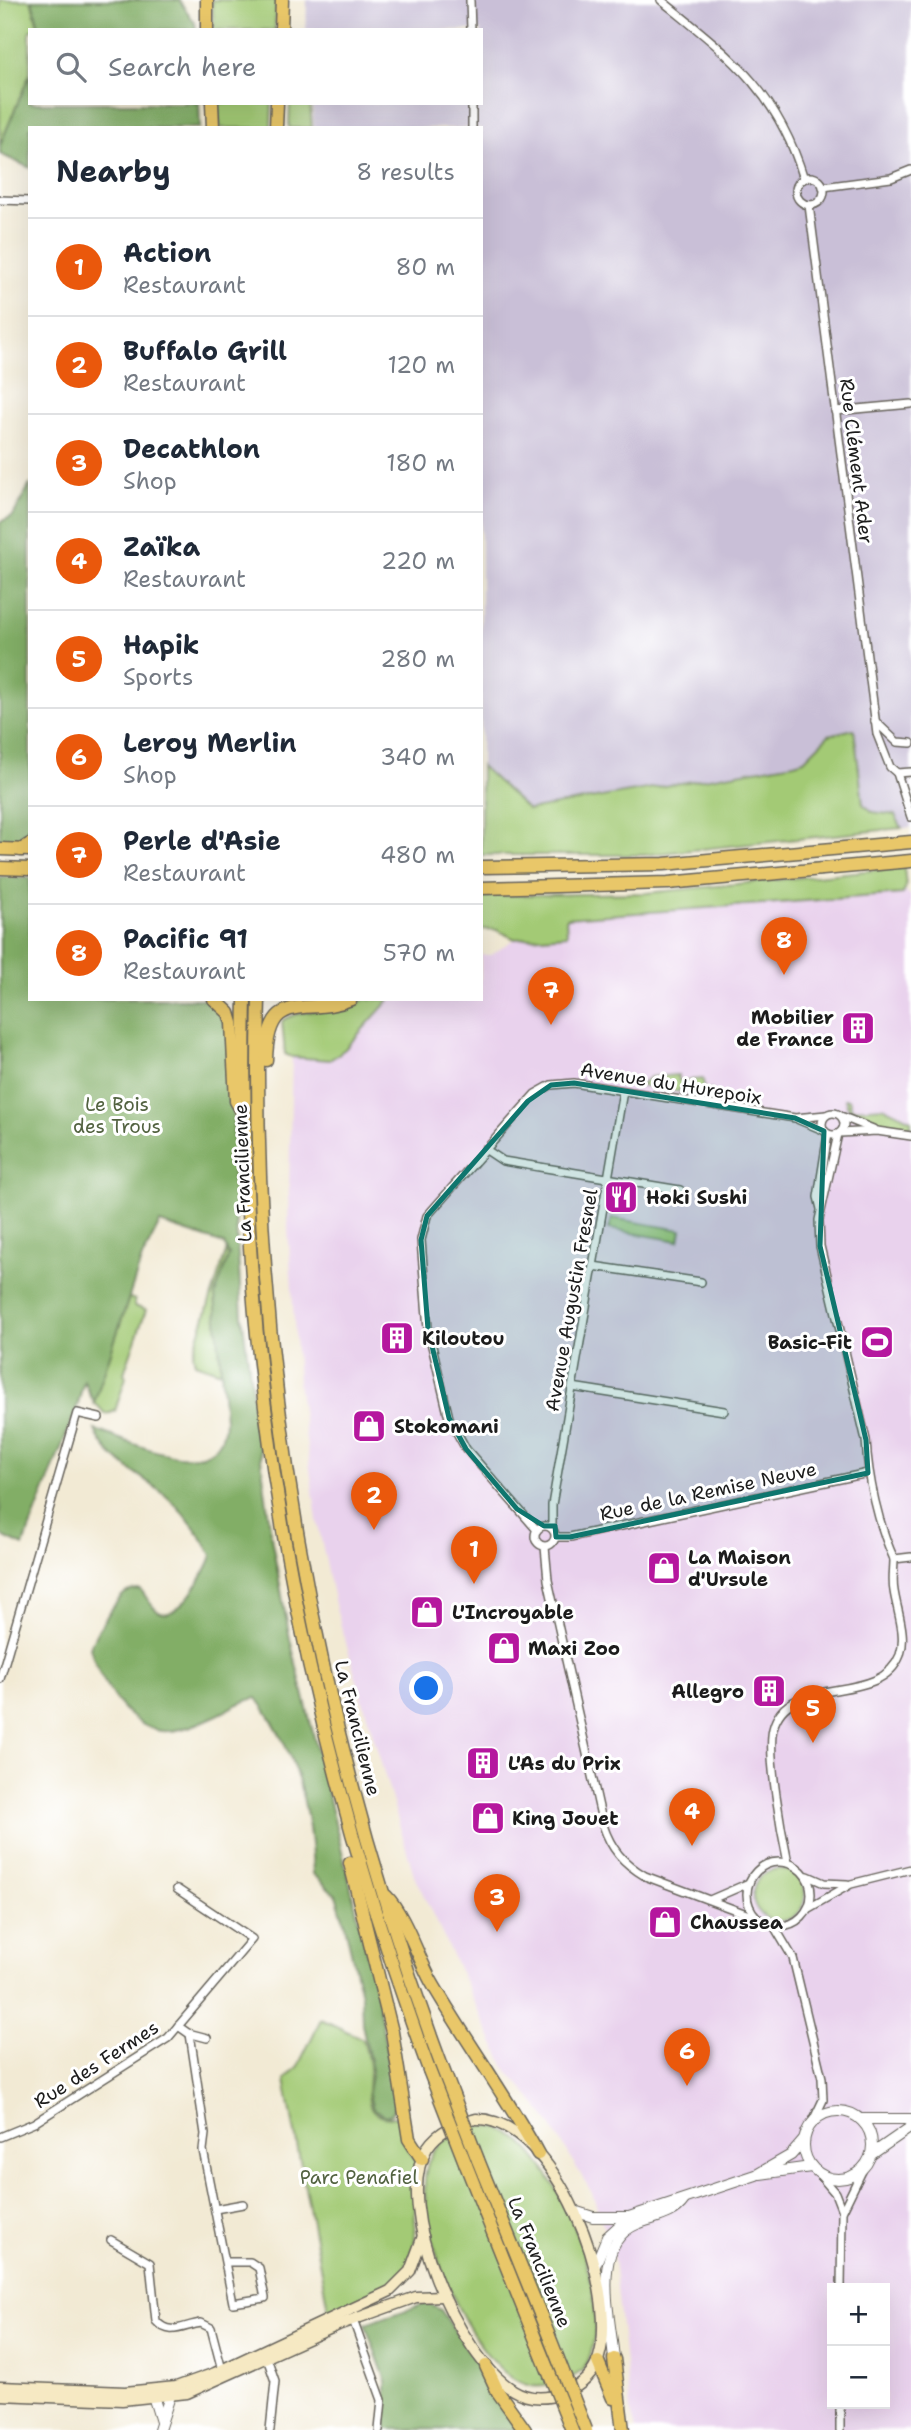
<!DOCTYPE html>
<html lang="en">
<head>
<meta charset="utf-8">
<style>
	body { margin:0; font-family:"Shantell Sans",sans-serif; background:#f2f2f3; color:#1f2937 }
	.controls { position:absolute; right:21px; bottom:21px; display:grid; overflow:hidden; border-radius:0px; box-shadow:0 7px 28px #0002 }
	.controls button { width:63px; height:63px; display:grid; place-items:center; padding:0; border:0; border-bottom:2px solid #e0e1e3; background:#fff; color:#1f2937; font:35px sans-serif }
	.you { position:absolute; left:427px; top:1689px; width:24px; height:24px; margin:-18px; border:5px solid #fff; border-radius:50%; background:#1a73e8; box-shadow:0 0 0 10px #1a73e833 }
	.badge { display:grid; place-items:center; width:46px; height:46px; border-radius:50%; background:#ea580c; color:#fff; font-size:23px; font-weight:700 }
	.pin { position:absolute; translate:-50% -58px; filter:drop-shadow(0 2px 4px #0008) }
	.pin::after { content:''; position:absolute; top:37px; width:24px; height:21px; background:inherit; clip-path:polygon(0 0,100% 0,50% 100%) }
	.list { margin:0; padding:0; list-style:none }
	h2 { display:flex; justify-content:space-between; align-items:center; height:91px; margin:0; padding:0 28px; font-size:30px }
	h2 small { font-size:23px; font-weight:400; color:#747a83 }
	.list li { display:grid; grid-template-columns:46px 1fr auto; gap:21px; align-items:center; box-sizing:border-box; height:98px; padding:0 28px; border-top:2px solid #e0e1e3 }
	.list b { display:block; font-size:26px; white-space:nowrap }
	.list p { margin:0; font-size:23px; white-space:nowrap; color:#747a83 }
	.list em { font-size:23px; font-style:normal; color:#747a83 }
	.icon { flex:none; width:38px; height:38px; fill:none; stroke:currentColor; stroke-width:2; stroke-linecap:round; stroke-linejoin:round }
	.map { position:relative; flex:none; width:911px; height:2430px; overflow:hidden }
	.search { position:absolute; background:#fff; box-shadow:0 7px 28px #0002; left:28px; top:28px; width:455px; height:77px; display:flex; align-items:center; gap:18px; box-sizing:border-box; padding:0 24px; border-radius:0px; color:#747a83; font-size:26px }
	.panel { position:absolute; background:#fff; box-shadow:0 7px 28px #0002; left:28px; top:126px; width:455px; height:875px; border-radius:0px }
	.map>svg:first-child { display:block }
	.built { fill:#e9d2ed; fill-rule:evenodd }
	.industrial { fill:#c9bfd7 }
	.green { fill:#a3ca75; stroke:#607348; stroke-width:2 }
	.forest { fill:#82ae66; stroke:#4f6541; stroke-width:2 }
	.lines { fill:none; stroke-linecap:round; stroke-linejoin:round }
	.minor-casing { stroke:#67645c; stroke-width:10 }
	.tertiary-casing { stroke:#67645c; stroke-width:12 }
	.secondary-casing { stroke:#67645c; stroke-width:13 }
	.primary-casing { stroke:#67645c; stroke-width:15 }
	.trunk-casing { stroke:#67645c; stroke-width:15 }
	.minor { stroke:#fff; stroke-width:7 }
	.tertiary { stroke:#fff; stroke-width:10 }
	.secondary { stroke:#f6e9c3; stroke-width:10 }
	.primary { stroke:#e9c769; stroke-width:12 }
	.trunk { stroke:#e9c769; stroke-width:12 }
	.trunk-bridge-casing { stroke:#67645c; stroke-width:15; stroke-linecap:butt }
	.trunk-bridge { stroke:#e9c769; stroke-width:12 }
	.marked { fill:#0f766e; fill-opacity:0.2; stroke:#0f766e; stroke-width:5; stroke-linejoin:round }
	.labels { text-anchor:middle; stroke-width:6; stroke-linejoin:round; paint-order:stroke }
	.street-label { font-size:19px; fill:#1c1c1c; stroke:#fff }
	.poi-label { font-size:19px; font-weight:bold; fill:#1c1c1c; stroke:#fff; text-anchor:start }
	.park-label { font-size:19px; fill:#526240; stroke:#fff }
</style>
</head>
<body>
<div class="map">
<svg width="911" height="2430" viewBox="0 0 911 2430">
	<rect width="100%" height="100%" fill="#fff"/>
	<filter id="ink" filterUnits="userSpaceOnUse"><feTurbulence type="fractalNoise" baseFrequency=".0143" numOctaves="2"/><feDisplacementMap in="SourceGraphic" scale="14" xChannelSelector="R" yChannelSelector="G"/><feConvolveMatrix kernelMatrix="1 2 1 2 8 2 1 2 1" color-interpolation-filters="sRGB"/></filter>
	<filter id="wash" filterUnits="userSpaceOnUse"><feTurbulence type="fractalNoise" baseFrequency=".00686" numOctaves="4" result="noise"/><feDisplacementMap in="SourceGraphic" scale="28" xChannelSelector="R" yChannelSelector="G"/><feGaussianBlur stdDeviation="1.57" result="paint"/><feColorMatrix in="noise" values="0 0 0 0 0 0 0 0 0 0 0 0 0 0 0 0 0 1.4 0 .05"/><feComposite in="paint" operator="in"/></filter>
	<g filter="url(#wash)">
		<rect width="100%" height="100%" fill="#f2ead4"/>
		<path class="built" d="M906,891L911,896V2430H636L630,2410L614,2259L592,2193L546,2117L505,2067L414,1875L336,1609L317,1520L298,1382L288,1229L292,1057L330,1060L345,1049L390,999H481V955H491L515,939L566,935V918ZM832,2288H885V2404H832Z"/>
		<polygon class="industrial" points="307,0 911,0 911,828 902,828 895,815 873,812 863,805 853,729 829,735 804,760 794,763 528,810 481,766 481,128 314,128 312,103 481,103 481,30 306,30"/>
		<g class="green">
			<polygon points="0,0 31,0 39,30 30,30 30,74 0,145"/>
			<polygon points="212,0 276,0 275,30 214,30"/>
			<polygon points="218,103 272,103 271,128 220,128"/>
			<polygon points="290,103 310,103 312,128 289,128"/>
			<polygon points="854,729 863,804 873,812 895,815 902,828 644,855 481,855 481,766 528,810 794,763 804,760 829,735"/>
			<polygon points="904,867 906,886 903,894 566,918 567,935 515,939 497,930 481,929 481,896 647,893"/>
			<path d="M365,999H390L345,1049L330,1060L292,1057L285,1054L282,1021C307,1004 339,1017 365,999Z"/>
			<polygon points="678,1075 679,1081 703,1079 704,1090 711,1090 706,1096 688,1093 686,1088 681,1087 679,1092 639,1085 651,1077"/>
			<path d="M845,1099H849L852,1109L884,1107L911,1120V1127C888,1124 851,1127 845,1099Z"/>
			<polygon points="612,1218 681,1230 679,1241 609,1229"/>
			<polygon points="226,1252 229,1255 215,1295 221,1372 195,1363 193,1353"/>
			<path d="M129,1298L135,1300L134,1306L146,1310L124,1373L126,1377L115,1411C102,1418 103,1408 94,1403Z"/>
			<circle cx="779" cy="1895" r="26"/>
			<path d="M321,2019L363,2039C365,2049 370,2061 369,2072C368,2102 363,2119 402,2117L404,2140L415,2161V2239L411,2258L405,2271L393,2284L334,2316L328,2309L285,2080L298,2066Z"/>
			<path d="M476,2125C487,2125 497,2126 507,2132C562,2162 622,2317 582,2371C568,2381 544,2390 527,2385C470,2370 406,2210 430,2158C439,2139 458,2133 476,2125Z"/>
		</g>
		<g class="forest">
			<polygon points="32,0 179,0 195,23 196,30 40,30"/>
			<polygon points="30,74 30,103 199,103 200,128 30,128 30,168 0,154 0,145"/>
			<polygon points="30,484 30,844 0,848 0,522 13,516"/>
			<path d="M0,877L30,878V999H214L223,1005L234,1039L233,1179L242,1315L272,1542L290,1639L376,1990L396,2104L392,2114L386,2116L373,2109L368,2092L372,2070L362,2024L361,1995L344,1921L336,1895L313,1874C311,1810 296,1750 257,1698C239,1701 230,1710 213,1717C198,1724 173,1735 156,1730C122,1721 100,1679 90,1648C93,1636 115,1602 124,1594C129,1590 135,1590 141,1590C146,1596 152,1608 159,1612C178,1623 208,1570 212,1555C199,1532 185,1512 165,1495C142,1475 106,1460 95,1430C131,1441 223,1489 225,1420L215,1295L229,1255L224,1244L160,1223L142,1258L94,1403L84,1381L77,1407L23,1546L0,1535Z"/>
			<polygon points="427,2303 441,2310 521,2430 386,2429 386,2381 365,2324"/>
		</g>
	</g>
	<g filter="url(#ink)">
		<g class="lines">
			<g class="minor-casing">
				<g id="minor">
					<polyline points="470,0 471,30"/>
					<path d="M661,0C730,56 777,90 804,179"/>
					<polyline points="472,103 472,128"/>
					<circle cx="810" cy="191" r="14"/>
					<polyline points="823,187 891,178 911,170"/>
					<polyline points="0,200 30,201"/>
					<polyline points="809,205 877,734 890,767 897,773 911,817"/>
					<polyline points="835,411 911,404"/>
					<polyline points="875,721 897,742 911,743"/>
					<polyline points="897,773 911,772"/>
					<circle cx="833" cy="1124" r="11"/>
					<polyline points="843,1117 873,1129"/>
					<polyline points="799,1120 823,1130"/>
					<polyline points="840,1133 877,1131 911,1136"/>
					<path d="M838,1134L819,1220L820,1246L866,1440C868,1478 878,1524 894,1559L911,1557"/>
					<polyline points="485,1149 503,1161 680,1190"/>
					<polyline points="821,1209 818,1197 828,1134"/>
					<polyline points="593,1266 701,1282"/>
					<polyline points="572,1387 724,1411"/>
					<circle cx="545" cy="1536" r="10"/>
					<polyline points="552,1528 552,1505 623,1091"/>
					<polyline points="537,1530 466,1449 449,1418 428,1329 421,1240 427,1216 535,1094 551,1085 574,1083 795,1118 826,1115"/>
					<polyline points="556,1537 570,1537 868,1473"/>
					<path d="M545,1547L548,1580L603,1825C611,1849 623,1863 645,1876L757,1918"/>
					<polyline points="0,1679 77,1413 99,1418"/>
					<circle cx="779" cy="1894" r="32"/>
					<path d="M788,1863C782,1835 767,1755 773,1729C787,1671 880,1708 900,1655C907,1635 897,1611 894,1591C892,1581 894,1569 894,1559"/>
					<polyline points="808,1876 824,1883 847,1884"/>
					<polyline points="712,1899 749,1883"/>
					<polyline points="809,1908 851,1884 911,1869"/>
					<polyline points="774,1926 793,1958 822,2078 823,2100 813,2121"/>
					<polyline points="178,2026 188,2033 207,2038"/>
					<polyline points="190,2034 205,2134 203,2150 233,2303 265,2298 259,2268 250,2262 225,2262"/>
					<polyline points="0,2137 34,2123 168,2038 252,1939 177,1889"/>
					<polyline points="818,2173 835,2193 842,2211"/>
					<polyline points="215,2209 243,2204"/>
					<path d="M111,2240L150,2263L156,2321C170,2337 184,2325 201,2323L211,2328L222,2370"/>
					<polyline points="841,2288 842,2212 862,2171"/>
					<polyline points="353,2320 382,2400 379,2430"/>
					<polyline points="266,2355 275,2381 270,2430"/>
					<polyline points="840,2430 840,2404"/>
				</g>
			</g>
			<g class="tertiary-casing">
				<g id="tertiary">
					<circle cx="838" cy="2145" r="34"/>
					<polyline points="861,2119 911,2119"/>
					<polyline points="872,2154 911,2127"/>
					<polyline points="760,2174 811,2167"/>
					<polyline points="574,2211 593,2217 629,2217 756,2175 791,2155 804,2140"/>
					<polyline points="594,2268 607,2237 629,2217"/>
					<path d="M614,2359C611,2319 589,2243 637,2224C654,2217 673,2216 684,2200"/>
					<polyline points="154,2399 161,2422"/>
					<polyline points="159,2430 170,2396"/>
				</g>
			</g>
			<g class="secondary-casing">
				<g id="secondary">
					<path d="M476,2119C555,2118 620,2290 599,2357C594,2375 581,2386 564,2393C547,2399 529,2400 513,2390C459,2357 391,2206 427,2148C439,2130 456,2124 476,2119Z"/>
					<polyline points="0,2387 125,2392 176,2387 215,2373 390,2291 410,2271 423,2236"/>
					<polyline points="0,2395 122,2400 187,2393 338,2325 416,2297 442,2296"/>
				</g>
			</g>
			<g class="primary-casing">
				<g id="primary">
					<polyline points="0,849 29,850"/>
					<polyline points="481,867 664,864 911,842"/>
					<polyline points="0,868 30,869"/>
					<polyline points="481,888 668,883 911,861"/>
				</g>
			</g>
			<g class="trunk-casing">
				<g id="trunk">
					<polyline points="207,0 207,30"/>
					<polyline points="281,30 282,0"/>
					<polyline points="212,103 213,128"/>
					<polyline points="276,128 277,103"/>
					<polyline points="21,850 30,844"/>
					<polyline points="214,999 229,1013 232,1023 236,1101 244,1115"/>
					<path d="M245,999C236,1375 300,1718 429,2070"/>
					<path d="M259,999C249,1363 314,1724 441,2064"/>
					<path d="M266,1060C268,985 307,1018 351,999"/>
					<polyline points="350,1863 392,2032 409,2139 422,2159"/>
					<path d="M386,1896C404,1914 418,1957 431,1981C465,2040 506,2095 538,2154"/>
					<polyline points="478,2160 549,2336"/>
					<polyline points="466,2165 537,2343"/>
					<polyline points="614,2359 623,2430"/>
					<polyline points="598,2362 613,2398"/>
					<polyline points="486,2366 498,2392 525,2430"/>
				</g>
			</g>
			<use href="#minor" class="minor"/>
			<use href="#tertiary" class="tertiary"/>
			<use href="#secondary" class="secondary"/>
			<use href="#primary" class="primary"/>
			<use href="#trunk" class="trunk"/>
			<g class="trunk-bridge-casing">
				<g id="trunk-bridge">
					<polyline points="441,2064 478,2160"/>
					<polyline points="429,2070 466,2165"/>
					<polyline points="549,2336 586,2430"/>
					<polyline points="537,2343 572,2430"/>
				</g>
			</g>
			<use href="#trunk-bridge" class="trunk-bridge"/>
		</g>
	</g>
	<path class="marked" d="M574,1083L795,1118L824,1131L820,1246L866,1440L868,1473L570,1537H556L555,1526H544L517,1509L466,1449L449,1418L428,1329L421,1240L427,1216L528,1101L551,1085Z"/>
	<defs>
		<g id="building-square" transform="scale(1.75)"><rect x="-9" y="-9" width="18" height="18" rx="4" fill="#b5179e" stroke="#fff"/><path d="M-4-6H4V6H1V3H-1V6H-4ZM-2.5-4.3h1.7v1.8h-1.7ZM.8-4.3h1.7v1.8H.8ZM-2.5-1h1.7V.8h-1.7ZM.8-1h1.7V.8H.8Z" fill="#fff"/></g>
		<g id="restaurant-square" transform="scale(1.75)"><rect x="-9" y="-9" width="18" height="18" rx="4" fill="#b5179e" stroke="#fff"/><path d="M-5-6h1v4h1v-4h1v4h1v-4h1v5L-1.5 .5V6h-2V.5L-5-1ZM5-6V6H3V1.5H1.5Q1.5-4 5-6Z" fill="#fff"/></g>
		<g id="stadium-square" transform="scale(1.75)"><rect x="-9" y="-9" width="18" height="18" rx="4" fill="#b5179e" stroke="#fff"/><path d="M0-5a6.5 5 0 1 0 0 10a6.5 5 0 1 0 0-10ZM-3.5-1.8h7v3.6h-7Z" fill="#fff"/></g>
		<g id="shop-square" transform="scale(1.75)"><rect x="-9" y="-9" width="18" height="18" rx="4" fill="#b5179e" stroke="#fff"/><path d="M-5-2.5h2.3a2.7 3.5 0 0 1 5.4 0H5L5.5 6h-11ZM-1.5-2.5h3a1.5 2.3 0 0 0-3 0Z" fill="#fff"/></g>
	</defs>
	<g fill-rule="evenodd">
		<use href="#building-square" x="858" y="1028"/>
		<use href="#restaurant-square" x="621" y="1197"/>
		<use href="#building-square" x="397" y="1338"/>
		<use href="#stadium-square" x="877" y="1342"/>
		<use href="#shop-square" x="369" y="1426"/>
		<use href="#shop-square" x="664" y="1568"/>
		<use href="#shop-square" x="427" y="1612"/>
		<use href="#shop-square" x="504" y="1648"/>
		<use href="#building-square" x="769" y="1691"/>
		<use href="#building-square" x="483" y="1763"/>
		<use href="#shop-square" x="488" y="1818"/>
		<use href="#shop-square" x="665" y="1922"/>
	</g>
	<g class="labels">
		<g class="street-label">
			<text transform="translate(857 461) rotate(83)" y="7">Rue Clément Ader</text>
			<text transform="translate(671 1083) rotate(9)" y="7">Avenue du Hurepoix</text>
			<text transform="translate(242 1173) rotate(-92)" y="7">La Francilienne</text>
			<text transform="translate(571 1300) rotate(-80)" y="7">Avenue Augustin Fresnel</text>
			<text transform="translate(708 1491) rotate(-12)" y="7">Rue de la Remise Neuve</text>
			<text transform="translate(358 1728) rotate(76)" y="7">La Francilienne</text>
			<text transform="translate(96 2064) rotate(-33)" y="7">Rue des Fermes</text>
			<text transform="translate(540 2262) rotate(68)" y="7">La Francilienne</text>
		</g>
		<g class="poi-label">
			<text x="834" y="1024" text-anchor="end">Mobilier<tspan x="834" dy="22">de France</tspan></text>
			<text x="646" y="1204">Hoki Sushi</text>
			<text x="422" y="1345">Kiloutou</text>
			<text x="852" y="1349" text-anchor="end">Basic-Fit</text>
			<text x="394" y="1433">Stokomani</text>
			<text x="688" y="1564">La Maison<tspan x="688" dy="22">d'Ursule</tspan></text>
			<text x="452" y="1619">L'Incroyable</text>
			<text x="528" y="1655">Maxi Zoo</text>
			<text x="744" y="1698" text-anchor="end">Allegro</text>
			<text x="508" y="1770">L'As du Prix</text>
			<text x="512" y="1825">King Jouet</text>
			<text x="690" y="1929">Chaussea</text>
		</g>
		<g class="park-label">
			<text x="117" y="1111">Le Bois<tspan x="117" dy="22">des Trous</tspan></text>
			<text x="359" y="2184">Parc Penafiel</text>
		</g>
	</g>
</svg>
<div class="controls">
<button>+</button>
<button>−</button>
</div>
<div class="you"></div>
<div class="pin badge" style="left:474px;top:1584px">1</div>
<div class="pin badge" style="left:374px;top:1530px">2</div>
<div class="pin badge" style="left:497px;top:1932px">3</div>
<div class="pin badge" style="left:692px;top:1846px">4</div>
<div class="pin badge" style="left:813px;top:1743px">5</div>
<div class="pin badge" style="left:687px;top:2086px">6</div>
<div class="pin badge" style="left:551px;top:1025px">7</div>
<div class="pin badge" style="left:784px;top:975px">8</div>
<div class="search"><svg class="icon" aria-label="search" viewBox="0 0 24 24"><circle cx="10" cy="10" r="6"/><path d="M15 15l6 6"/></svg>Search here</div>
<section class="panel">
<h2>Nearby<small>8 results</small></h2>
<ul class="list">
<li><span class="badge">1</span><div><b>Action</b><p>Restaurant</p></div><em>80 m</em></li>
<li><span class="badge">2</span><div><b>Buffalo Grill</b><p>Restaurant</p></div><em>120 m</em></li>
<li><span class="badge">3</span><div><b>Decathlon</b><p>Shop</p></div><em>180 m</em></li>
<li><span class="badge">4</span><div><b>Zaïka</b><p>Restaurant</p></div><em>220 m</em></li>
<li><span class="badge">5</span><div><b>Hapik</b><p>Sports</p></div><em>280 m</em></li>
<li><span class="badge">6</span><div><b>Leroy Merlin</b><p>Shop</p></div><em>340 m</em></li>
<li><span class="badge">7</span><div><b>Perle d'Asie</b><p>Restaurant</p></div><em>480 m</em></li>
<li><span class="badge">8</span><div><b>Pacific 91</b><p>Restaurant</p></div><em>570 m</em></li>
</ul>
</section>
</div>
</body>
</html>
